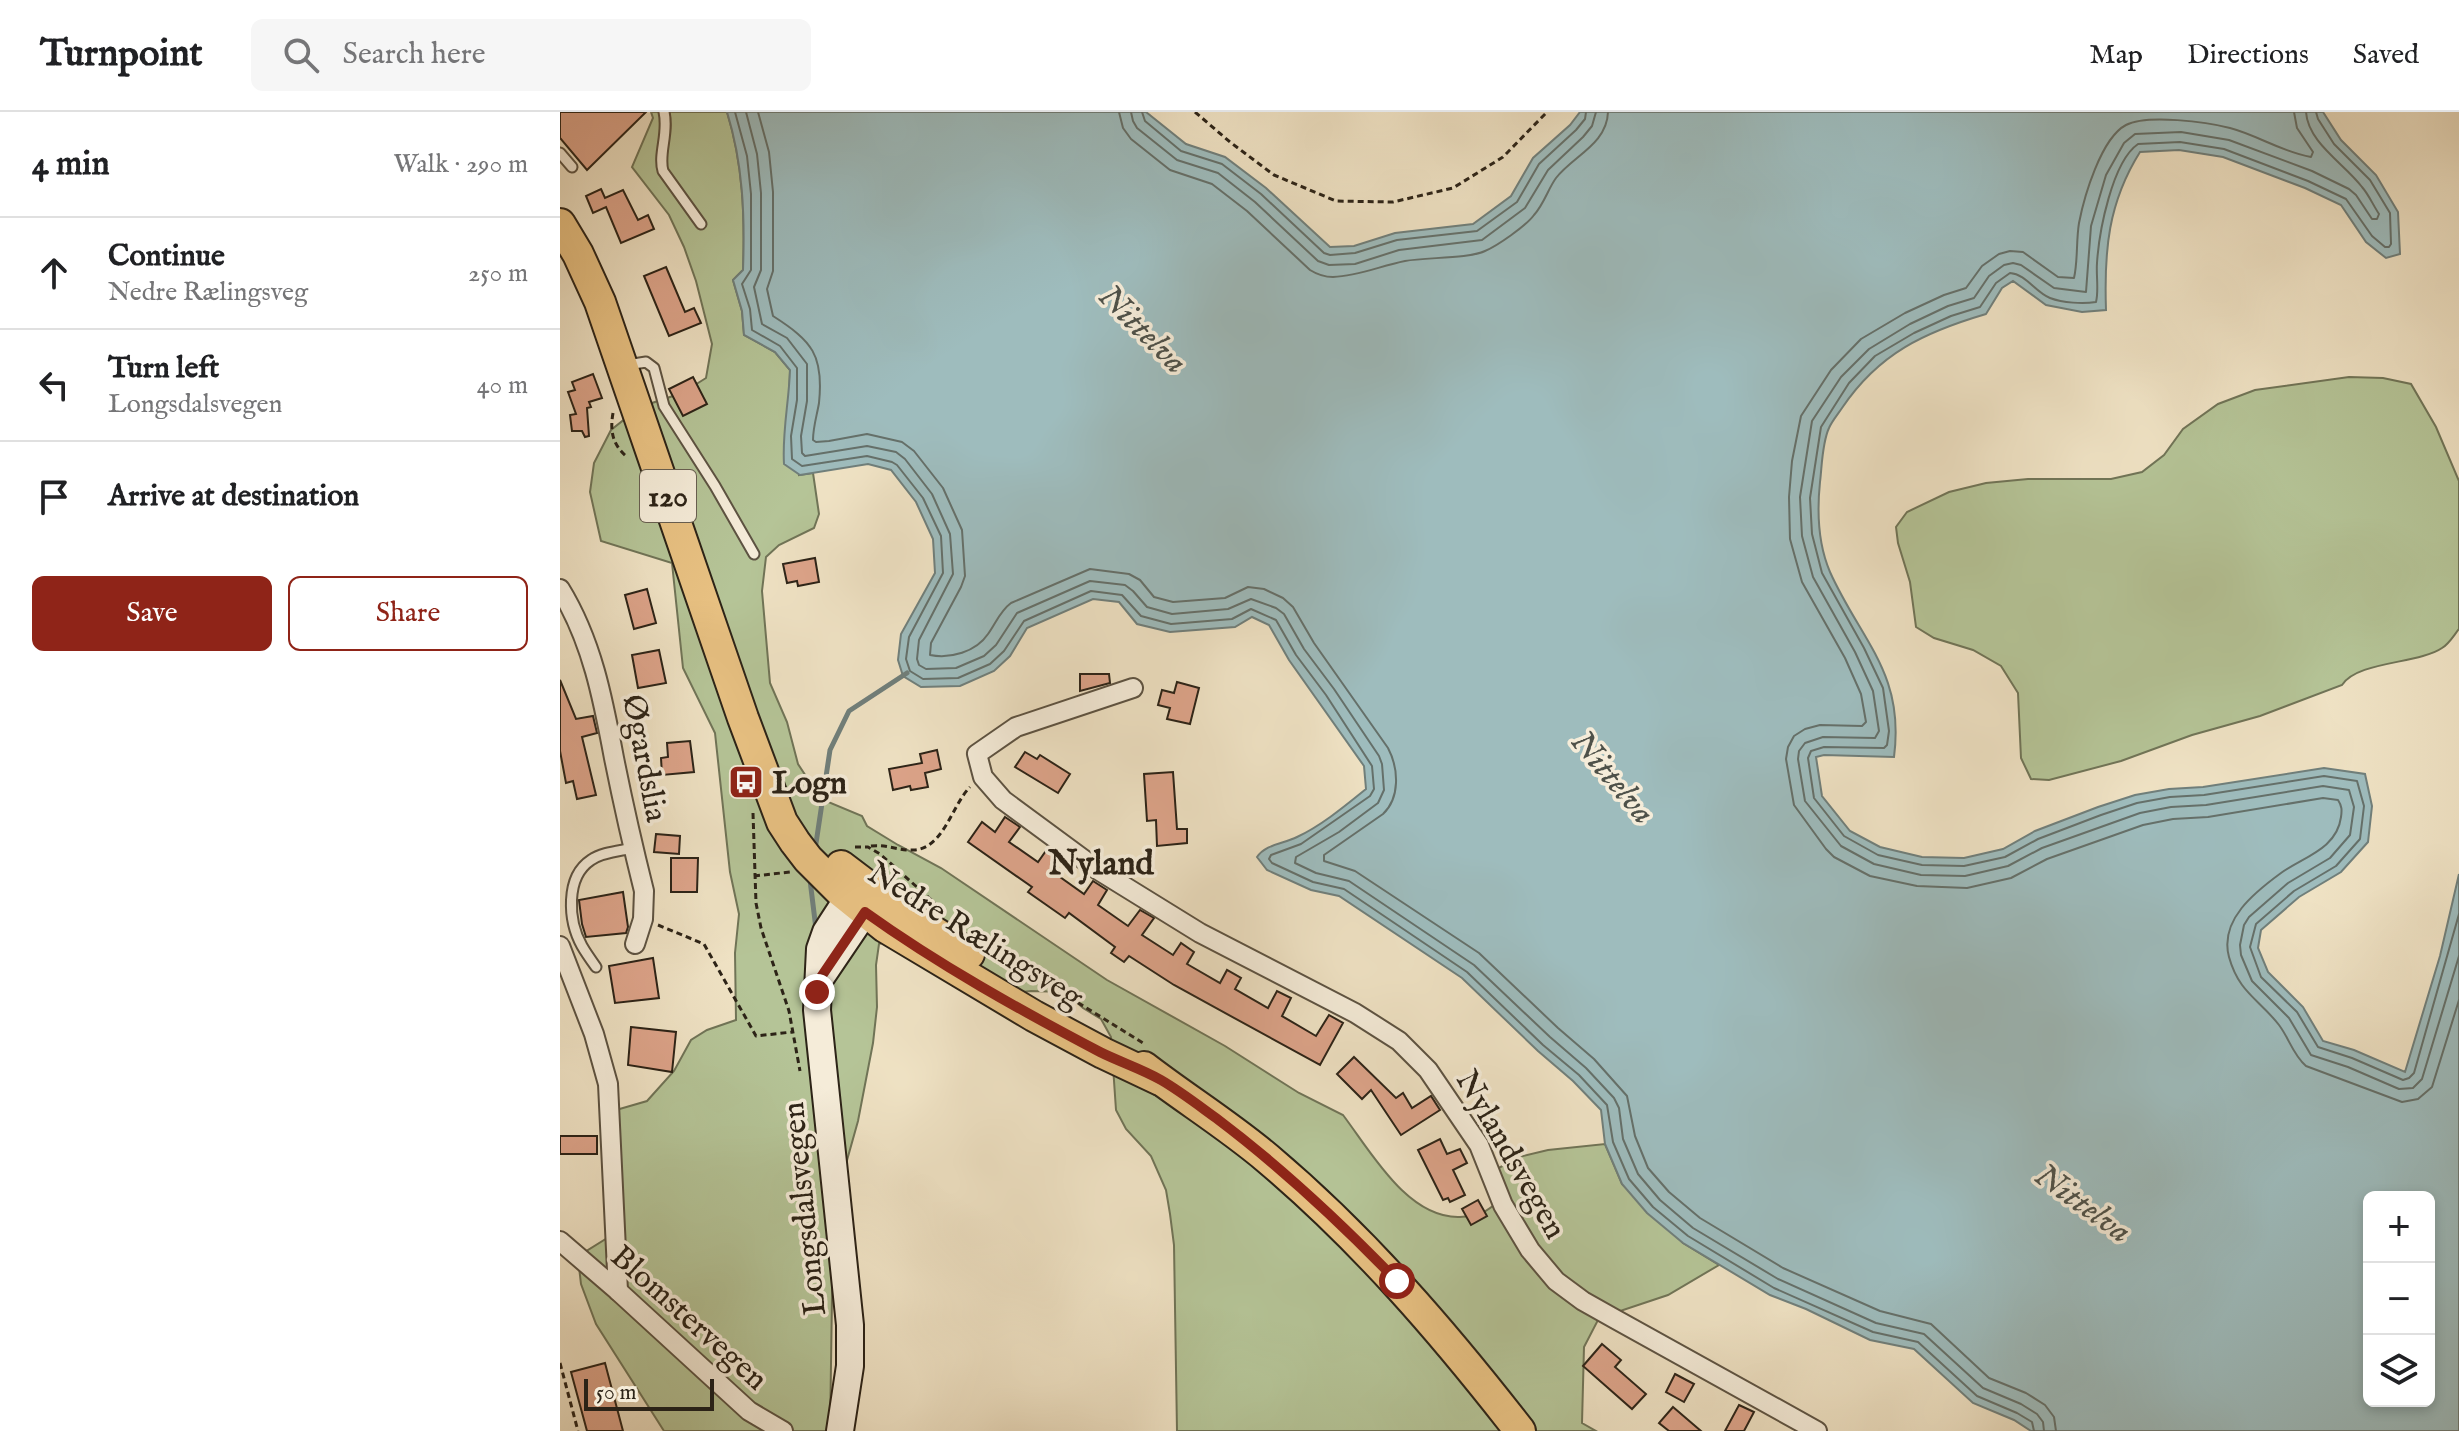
<!DOCTYPE html>
<html lang="en">
<head>
<meta charset="utf-8">
<style>
	body { margin:0; font-family:"IM FELL English",serif; background:#f6f6f6; color:#202124 }
	.controls { position:absolute; right:24px; bottom:24px; display:grid; overflow:hidden; border-radius:12px; box-shadow:0 4px 12px #0003 }
	.controls button { width:72px; height:72px; display:grid; place-items:center; padding:0; border:0; border-bottom:2px solid #e0e0e0; background:#fff; color:#202124; font:40px sans-serif }
	.scale { position:absolute; left:24px; bottom:20px; width:130px; box-sizing:border-box; padding-left:8px; border:4px solid #2c2317; border-top:0; font-size:22px; line-height:28px; white-space:nowrap; color:#2c2317; -webkit-text-stroke:6px #f5ecd9; paint-order:stroke }
	.stop { position:absolute; width:24px; height:24px; margin:-18px; border:6px solid #8f2418; border-radius:50%; background:#fff }
	.stop.end { background:#8f2418; border-color:#fff; box-shadow:0 2px 8px #0008 }
	.list { margin:0; padding:0; list-style:none }
	h2 { display:flex; justify-content:space-between; align-items:center; height:104px; margin:0; padding:0 32px; font-size:34px }
	h2 small { font-size:26px; font-weight:400; color:#757577 }
	.list li { display:grid; grid-template-columns:52px 1fr auto; gap:24px; align-items:center; box-sizing:border-box; height:112px; padding:0 32px; border-top:2px solid #e0e0e0 }
	.list b { display:block; font-size:30px; white-space:nowrap }
	.list p { margin:0; font-size:26px; white-space:nowrap; color:#757577 }
	.list em { font-size:26px; font-style:normal; color:#757577 }
	.actions { display:flex; gap:16px; padding:24px 32px }
	.actions a { flex:1; padding:18px 0; border:2px solid #8f2418; border-radius:12px; text-align:center; font-size:28px; color:#8f2418 }
	.actions .main { background:#8f2418; color:#fff }
	.icon { flex:none; width:44px; height:44px; fill:none; stroke:currentColor; stroke-width:2; stroke-linecap:round; stroke-linejoin:round }
	.map { position:relative; flex:none; width:1899px; height:1319px; overflow:hidden }
	header { display:flex; align-items:center; gap:48px; box-sizing:border-box; height:112px; padding:0 40px; background:#fff; border-bottom:2px solid #e0e0e0 }
	header strong { font-size:38px }
	nav { display:flex; gap:44px; margin-inline-start:auto; font-size:28px }
	.search { width:560px; height:72px; background:#f6f6f6; display:flex; align-items:center; gap:20px; box-sizing:border-box; padding:0 28px; border-radius:12px; color:#757577; font-size:30px }
	main { display:flex }
	aside { flex:1; background:#fff }
	.map>svg:first-child { display:block }
	.green { fill:#b5c497; stroke:#707457; stroke-width:2 }
	.water { fill:#9ebcbd; stroke:#707f7b; stroke-width:2; fill-rule:evenodd }
	.lines { fill:none; stroke-linecap:round; stroke-linejoin:round }
	.shore { stroke:#65706a; stroke-width:2 }
	.stream { stroke:#707f7b; stroke-width:5 }
	.building { fill:#dda48a; stroke:#2c2317; stroke-width:2 }
	.service-casing { stroke:#5d5342; stroke-width:13 }
	.minor-casing { stroke:#5d5342; stroke-width:22 }
	.secondary-casing { stroke:#2c2317; stroke-width:30 }
	.primary-casing { stroke:#2c2317; stroke-width:34 }
	.path { stroke:#2c2317; stroke-width:3; stroke-dasharray:6 4; stroke-linecap:butt }
	.service { stroke:#f5ecd9; stroke-width:9 }
	.minor { stroke:#f5ecd9; stroke-width:18 }
	.secondary { stroke:#f5ecd9; stroke-width:26 }
	.primary { stroke:#e8c182; stroke-width:30 }
	.route { stroke:#8f2418; stroke-width:10 }
	.labels { text-anchor:middle; stroke-width:7; stroke-linejoin:round; paint-order:stroke }
	.shield { fill:#f5ecd9; stroke:#685f51; stroke-width:2 }
	.shield-label { font-size:30px; font-weight:bold; fill:#2c2317 }
	.street-label { font-size:32px; fill:#2c2317; stroke:#f5ecd9 }
	.poi-label { font-size:32px; font-weight:bold; fill:#2c2317; stroke:#f5ecd9; text-anchor:start }
	.water-label { font-size:34px; font-style:italic; fill:#4e5149; stroke:#f5ecd9 }
	.neighbourhood-label { font-size:34px; font-weight:bold; fill:#2c2317; stroke:#f5ecd9 }
</style>
</head>
<body>
<header>
<strong>Turnpoint</strong>
<div class="search"><svg class="icon" aria-label="search" viewBox="0 0 24 24"><circle cx="10" cy="10" r="6"/><path d="M15 15l6 6"/></svg>Search here</div>
<nav><a>Map</a><a>Directions</a><a>Saved</a></nav>
</header>
<main>
<aside>
<h2>4 min<small>Walk · 290 m</small></h2>
<ul class="list">
<li><svg class="icon" aria-label="ahead" viewBox="0 0 24 24"><path d="M12 20V5M6 11l6-6 6 6"/></svg><div><b>Continue</b><p>Nedre Rælingsveg</p></div><em>250 m</em></li>
<li><svg class="icon" aria-label="left" viewBox="0 0 24 24"><path d="M17 20v-9H6M10 6l-5 5 5 5"/></svg><div><b>Turn left</b><p>Longsdalsvegen</p></div><em>40 m</em></li>
<li><svg class="icon" aria-label="arrive" viewBox="0 0 24 24"><path d="M6 21V4h12l-3 4 3 4H6"/></svg><div><b>Arrive at destination</b></div></li>
</ul>
<div class="actions"><a class="main">Save</a><a>Share</a></div>
</aside>
<div class="map">
<svg width="1899" height="1319" viewBox="0 0 1899 1319">
	<rect width="100%" height="100%" fill="#efe2c4"/>
	<filter id="stains"><feTurbulence type="fractalNoise" baseFrequency=".0025" numOctaves="4"/><feColorMatrix values="0 0 0 0 .2 0 0 0 0 .09 0 0 0 0 .02 0 0 0 .5 -.17"/></filter>
	<radialGradient id="worn" r=".72"><stop offset=".6" stop-color="#630" stop-opacity="0"/><stop offset="1" stop-color="#630" stop-opacity=".3"/></radialGradient>
	<g class="green">
		<path d="M91,0H167C183,52 185,104 183,158L173,168L182,199L184,223L215,240L230,258L229,287L239,363L253,361L259,402L254,416L219,433L206,445L202,479L210,571L227,610L238,652L261,687L302,704L307,714L338,733L381,756L547,868L665,934L739,981L783,1003C811,1040 848,1107 900,1105C915,1104 922,1103 934,1093L922,1065L959,1045L988,1038L1045,1032L1062,1072L1123,1131L1159,1153L1108,1183L1039,1206L1024,1235L1022,1311L1036,1319H617L614,1133L610,1102L606,1078L591,1044L566,1017L556,998L551,925L541,907L523,896L505,880L471,879L435,883L332,827L319,832L316,853L317,895L313,931L298,1009L277,1084L273,1118L270,1319H104L36,1212L21,1172L17,1138L23,1141L52,1123L56,998L87,989L114,959L131,928L147,918L176,908L175,841L179,802L170,760L155,621L123,556L112,451L41,429L30,380L34,351L51,318L80,295L122,281L146,266L152,232L136,169L124,135L109,103L72,55L93,6Z"/>
		<path d="M1789,265L1823,266L1851,272L1876,315L1899,369V517C1894,523 1889,532 1882,536C1859,552 1797,549 1782,573L1700,604L1632,623L1561,649L1489,668L1471,667L1461,646L1458,581L1441,554L1413,538L1374,526L1356,515L1350,470L1338,431L1336,415L1347,400L1389,380L1426,371L1468,367H1551L1582,360L1604,343L1623,317L1658,292L1695,278Z"/>
	</g>
	<path class="water" d="M167,0H586L626,32L665,45L706,76L770,135L794,134L835,121L913,112L951,84L973,46L1010,13L1020,0H1763L1781,28L1816,63L1838,100L1840,142L1826,146L1806,130L1781,93L1745,76L1663,45L1619,38L1580,40C1548,91 1544,139 1546,198L1522,200L1486,193L1453,169L1442,176L1426,202C1365,220 1319,241 1282,296C1278,302 1272,309 1269,316C1262,331 1262,354 1260,370C1257,399 1258,432 1270,460C1301,529 1345,561 1334,645L1264,643L1256,645L1262,684L1290,719L1320,735L1362,745L1404,746L1443,737L1475,719L1538,695L1575,683L1609,677L1643,675L1764,656L1805,662L1812,694L1808,730L1781,760L1739,785L1701,818L1698,836L1708,860L1743,895L1763,929L1794,938L1845,960L1880,844L1899,762V1319H1471L1454,1308L1413,1291L1354,1237L1310,1228L1246,1197L1210,1183L1123,1131L1087,1101L1062,1072L1045,1032L1041,998L1013,969L978,939L902,866L779,784L751,778L707,758L697,745C706,732 723,732 737,725C761,714 785,694 806,677L804,654L729,548L709,513L692,505L675,515L610,520L577,512L559,490L533,487L467,516L450,544L434,559L400,574L361,575L343,564L338,548L341,522L375,461L373,427L356,390L331,358L308,352L240,363L224,352C222,320 229,290 230,258L215,240L184,223L182,199L173,168L183,158C185,103 183,52 167,0ZM1869,1085V1289H1809V1085Z"/>
	<g class="lines">
		<g class="shore">
			<polyline points="175,0 187,44 191,82 191,158 182,172 190,197 192,218 220,234 237,256 237,288 231,324 232,347 242,354 307,344 332,350 337,353 363,386 381,424 383,461 349,525 346,547 350,559 363,567 398,566 430,552 444,539 464,509 531,479 562,483 581,504 611,512 672,507 691,497 716,508 736,543 766,583 812,654 814,677 810,684 741,732 711,743 709,747 712,751 753,770 784,777 907,860 983,933 1019,963 1047,993 1053,1030 1069,1067 1093,1095 1128,1124 1214,1176 1313,1220 1358,1230 1417,1284 1457,1301 1472,1310 1474,1319"/>
			<polyline points="186,0 197,42 201,81 201,158 194,175 202,212 227,226 247,252 247,289 241,324 242,341 245,344 307,334 336,340 345,347 372,382 390,422 393,462 359,528 357,547 359,553 366,557 396,556 424,544 436,533 457,501 530,469 565,473 573,479 587,495 612,502 668,497 691,487 716,496 724,502 744,537 774,577 819,644 822,652 824,678 818,691 779,720 736,745 735,751 756,761 789,769 914,853 990,925 1026,956 1054,986 1059,996 1063,1027 1078,1062 1100,1088 1133,1116 1218,1167 1316,1211 1364,1222 1423,1276 1461,1292 1477,1302 1483,1310 1484,1319"/>
			<path d="M198,0L209,40L213,80V159L207,177L213,204C252,229 264,243 259,291C257,303 253,315 253,328L256,330L269,329L307,322L342,330L354,339L383,376L402,418L405,464L401,475L371,531L370,543C390,547 416,540 428,522C436,511 440,499 451,491L530,457L569,462L580,468L594,485L613,490L665,486L688,475L704,477L723,486L733,495L754,531L828,636C839,657 840,686 823,702L764,743V749L795,759L919,841L998,916L1034,947L1067,984L1075,1024L1088,1056L1109,1080L1140,1106L1223,1156L1320,1199L1371,1212L1429,1266L1466,1281L1485,1293L1494,1305L1496,1319"/>
			<path d="M559,0L563,16L571,27L610,58L652,72L687,99L750,158C758,163 764,165 773,165C799,164 820,154 845,149C866,145 908,147 925,139C937,134 966,114 974,103C984,92 988,77 996,66C1013,44 1047,32 1048,0"/>
			<polyline points="571,0 573,9 577,16 617,48 658,61 695,90 758,149 769,153 795,152 839,138 922,128 965,96 988,58 1023,25 1032,14 1036,0"/>
			<polyline points="582,0 585,9 621,39 662,52 701,82 764,141 770,143 795,141 837,128 917,119 957,90 979,52 1016,18 1025,7 1026,0"/>
			<path d="M1734,0L1737,16L1753,40L1751,45C1722,40 1697,23 1670,16C1647,10 1587,2 1566,13C1541,26 1524,85 1519,111C1516,129 1518,149 1514,166L1498,165L1463,140L1450,139L1439,142L1422,154L1406,176L1384,183L1345,201L1301,227L1271,258L1241,304L1232,349L1229,385L1230,427L1242,470L1285,546L1301,582L1306,610L1302,614L1260,613L1245,617L1234,624L1228,635L1226,647L1234,693L1266,737L1274,745L1310,764L1357,774L1407,776L1451,766L1487,747L1583,713L1613,707L1648,705L1763,686L1778,688C1782,694 1782,698 1781,705C1777,737 1743,745 1721,761C1695,780 1659,808 1669,845C1679,881 1699,887 1719,913C1729,926 1733,943 1746,954L1842,990L1858,987L1872,975L1899,888"/>
			<path d="M1746,0C1748,31 1785,52 1802,75C1809,83 1813,93 1819,102L1817,107H1812L1796,83L1789,77L1752,59L1669,28L1621,20L1575,22L1564,31L1546,63L1531,114L1526,180L1494,176L1461,153L1453,151L1444,153L1429,164L1414,186L1388,194L1350,212L1309,237L1281,265L1252,309L1240,385L1242,424L1253,465L1295,540L1313,579L1319,619L1315,626L1263,625L1245,631L1239,639L1238,647L1245,689L1281,734L1314,752L1361,763L1405,764L1448,754L1482,736L1580,701L1611,695L1646,693L1763,674L1789,678L1794,695L1790,723L1770,746L1728,771L1689,805L1684,813L1680,833L1681,843L1692,869L1729,906L1751,943L1788,955L1839,977L1853,976L1862,967L1899,844"/>
			<path d="M1756,0L1758,7L1774,32L1810,68L1830,101L1831,132L1829,135H1825L1812,124L1786,87L1748,69L1664,37L1620,30L1578,32C1552,50 1539,120 1537,151C1536,164 1539,178 1536,190C1523,192 1503,191 1490,186C1475,180 1466,162 1450,161L1436,171L1420,195L1391,204L1354,221L1315,244L1289,271L1261,315L1250,386L1252,422L1262,461L1304,536L1323,576L1329,619L1327,633L1324,636L1264,635L1251,639L1248,646L1254,686L1284,724L1318,743L1362,753L1404,754L1445,745L1478,727L1541,703L1577,691L1610,685L1644,683L1764,664L1797,669L1804,694L1800,727L1776,754L1734,779L1696,812L1690,835L1701,865L1737,900L1758,935L1792,946L1843,968L1849,966L1854,961L1899,802"/>
		</g>
		<g class="stream">
			<polyline points="255,738 270,638 289,599 347,561"/>
			<polyline points="250,768 256,817"/>
		</g>
	</g>
	<g class="building">
		<polygon points="0,0 86,0 27,58 0,26"/>
		<polygon points="41,77 45,86 63,78 78,108 88,103 94,117 61,131 46,95 33,101 26,84"/>
		<polygon points="106,155 125,200 134,196 141,211 109,224 84,164"/>
		<polygon points="33,262 42,286 29,290 31,295 27,296 29,324 25,325 22,319 12,319 10,303 16,302 8,280 15,278 12,270"/>
		<polygon points="133,265 147,292 123,304 109,277"/>
		<polygon points="255,446 259,470 238,474 237,469 227,471 223,452"/>
		<polygon points="87,477 96,511 74,517 65,483"/>
		<polygon points="99,538 106,571 78,576 72,543"/>
		<polygon points="520,562 549,562 550,571 520,579"/>
		<polygon points="0,568 16,607 33,604 37,621 22,625 36,683 17,687 13,669 6,671 0,639"/>
		<polygon points="617,570 639,576 630,612 607,607 610,596 598,593 602,578 614,581"/>
		<polygon points="130,629 134,660 102,663 101,646 108,645 107,631"/>
		<polygon points="377,638 381,657 365,661 368,675 351,678 350,674 333,678 329,657 362,651 360,642"/>
		<polygon points="465,640 477,647 480,643 510,662 498,681 455,655"/>
		<polygon points="613,660 617,717 627,717 627,731 597,734 596,708 587,709 584,662"/>
		<polygon points="445,705 460,715 449,730 478,750 488,736 502,746 493,760 524,782 533,769 547,778 538,793 568,814 580,798 594,806 582,823 613,843 621,831 634,840 627,852 660,871 667,858 681,866 675,877 708,896 717,879 731,886 722,904 756,924 769,903 783,911 760,953 614,873 569,844 564,850 551,841 555,835 509,801 505,806 468,780 472,775 408,730 422,710 435,720"/>
		<polygon points="96,722 120,724 119,742 94,740"/>
		<polygon points="111,746 138,746 137,780 111,780"/>
		<polygon points="63,780 68,815 66,821 26,825 22,812 19,788"/>
		<polygon points="93,846 99,886 55,891 49,854"/>
		<polygon points="71,915 116,920 112,960 68,953"/>
		<polygon points="794,945 836,986 843,981 852,996 871,984 880,998 841,1023 811,978 802,987 777,962"/>
		<rect x="0" y="1024" width="37" height="18"/>
		<polygon points="880,1027 887,1042 900,1037 907,1051 893,1058 905,1083 890,1090 888,1086 883,1088 858,1038"/>
		<polygon points="918,1088 927,1104 911,1113 902,1097"/>
		<polygon points="1042,1232 1061,1248 1055,1255 1086,1282 1072,1297 1023,1254"/>
		<polygon points="45,1251 63,1319 27,1319 11,1260"/>
		<polygon points="1115,1262 1134,1272 1124,1290 1106,1280"/>
		<polygon points="1179,1293 1194,1300 1184,1319 1165,1319"/>
		<polygon points="1113,1295 1141,1319 1109,1319 1099,1311"/>
	</g>
	<g class="lines">
		<g class="service-casing">
			<g id="service">
				<path d="M104,0C109,21 98,42 103,59L141,112"/>
				<polyline points="0,41 12,55"/>
				<polyline points="67,253 86,250 94,256 104,294 155,374 194,442"/>
				<path d="M36,855C31,848 26,841 22,834C8,809 5,765 31,748C42,740 60,739 73,736"/>
			</g>
		</g>
		<g class="minor-casing">
			<g id="minor">
				<path d="M0,477C32,529 43,587 54,646C63,691 73,735 84,779L83,807L75,832"/>
				<polyline points="573,576 456,615 417,642 423,665 443,688 538,758 640,821 795,901 839,929 868,958 919,1033 943,1093 970,1138 996,1169 1023,1189 1055,1207 1257,1319"/>
				<polyline points="0,834 34,922 48,972 58,1179"/>
				<polyline points="0,1129 58,1179 189,1299 223,1319"/>
			</g>
		</g>
		<g class="secondary-casing">
			<g id="secondary">
				<polyline points="259,868 305,800 307,782"/>
				<polyline points="280,1319 290,1254 290,1213 257,898 260,837 266,820 288,786 306,777"/>
			</g>
		</g>
		<g class="primary-casing">
			<g id="primary">
				<polyline points="0,112 18,142 40,190 183,606 222,710 235,730 248,747 279,778 325,815 474,904 543,941 600,968"/>
				<polyline points="281,754 339,798 409,842"/>
				<path d="M584,955C624,986 668,1013 707,1046C803,1127 883,1220 960,1319"/>
			</g>
		</g>
		<g class="path">
			<polyline points="635,0 670,30 714,63 776,89 833,90 893,76 943,45 987,0"/>
			<path d="M53,301C50,318 52,332 66,344"/>
			<polyline points="193,701 196,791 201,816 229,899 240,959"/>
			<path d="M311,734C326,732 339,739 354,738C384,736 392,693 410,675"/>
			<polyline points="295,735 308,735 320,742 377,793"/>
			<polyline points="194,764 230,760"/>
			<polyline points="98,813 144,832 196,924 232,920"/>
			<polyline points="433,838 583,931"/>
			<polyline points="0,1251 18,1319"/>
		</g>
		<use href="#service" class="service"/>
		<use href="#minor" class="minor"/>
		<use href="#secondary" class="secondary"/>
		<use href="#primary" class="primary"/>
	</g>
	<g class="lines">
		<path class="route" d="M257,880L259,868L305,800C379,853 460,898 540,940C560,950 582,957 601,968C620,979 638,993 656,1006C721,1055 780,1110 837,1169"/>
	</g>
	<defs>
		<g id="bus-square" transform="scale(1.8)"><rect x="-9" y="-9" width="18" height="18" rx="4" fill="#8f2418" stroke="#f5ecd9"/><path d="M-5-6H5V4H4V6H2V4H-2V6H-4V4H-5ZM-3.5-4V0h7V-4ZM-3.5 1.2v1.5H-2V1.2ZM2 1.2v1.5H3.5V1.2Z" fill="#fff"/></g>
	</defs>
	<g fill-rule="evenodd">
		<use href="#bus-square" x="186" y="670"/>
	</g>
	<g class="labels">
		<rect class="shield" x="80" y="358" width="56" height="52" rx="6"/>
		<g class="shield-label">
			<text x="108" y="394">120</text>
		</g>
		<g class="street-label">
			<text transform="translate(86 646) rotate(79)" y="11">Øgardslia</text>
			<text transform="translate(416 822) rotate(32)" y="11">Nedre Rælingsveg</text>
			<text transform="translate(952 1042) rotate(60)" y="11">Nylandsvegen</text>
			<text transform="translate(243 1097) rotate(-96)" y="11">Longsdalsvegen</text>
			<text transform="translate(130 1205) rotate(42)" y="11">Blomstervegen</text>
		</g>
		<g class="poi-label">
			<text x="212" y="681">Logn</text>
		</g>
		<g class="water-label">
			<text transform="translate(584 216) rotate(45)" y="12">Nittelva</text>
			<text transform="translate(1054 664) rotate(50)" y="12">Nittelva</text>
			<text transform="translate(1524 1090) rotate(36)" y="12">Nittelva</text>
		</g>
		<g class="neighbourhood-label">
			<text x="541" y="762">Nyland</text>
		</g>
	</g>
	<rect width="100%" height="100%" filter="url(#stains)"/>
	<rect width="100%" height="100%" fill="url(#worn)"/>
</svg>
<div class="controls">
<button>+</button>
<button>−</button>
<button><svg class="icon" aria-label="layers" viewBox="0 0 24 24"><path d="M12 4l9 5-9 5-9-5zM3 14l9 5 9-5"/></svg></button>
</div>
<div class="scale">50 m</div>
<div class="stop" style="left:837px;top:1169px"></div>
<div class="stop end" style="left:257px;top:880px"></div>
</div>
</main>
</body>
</html>
